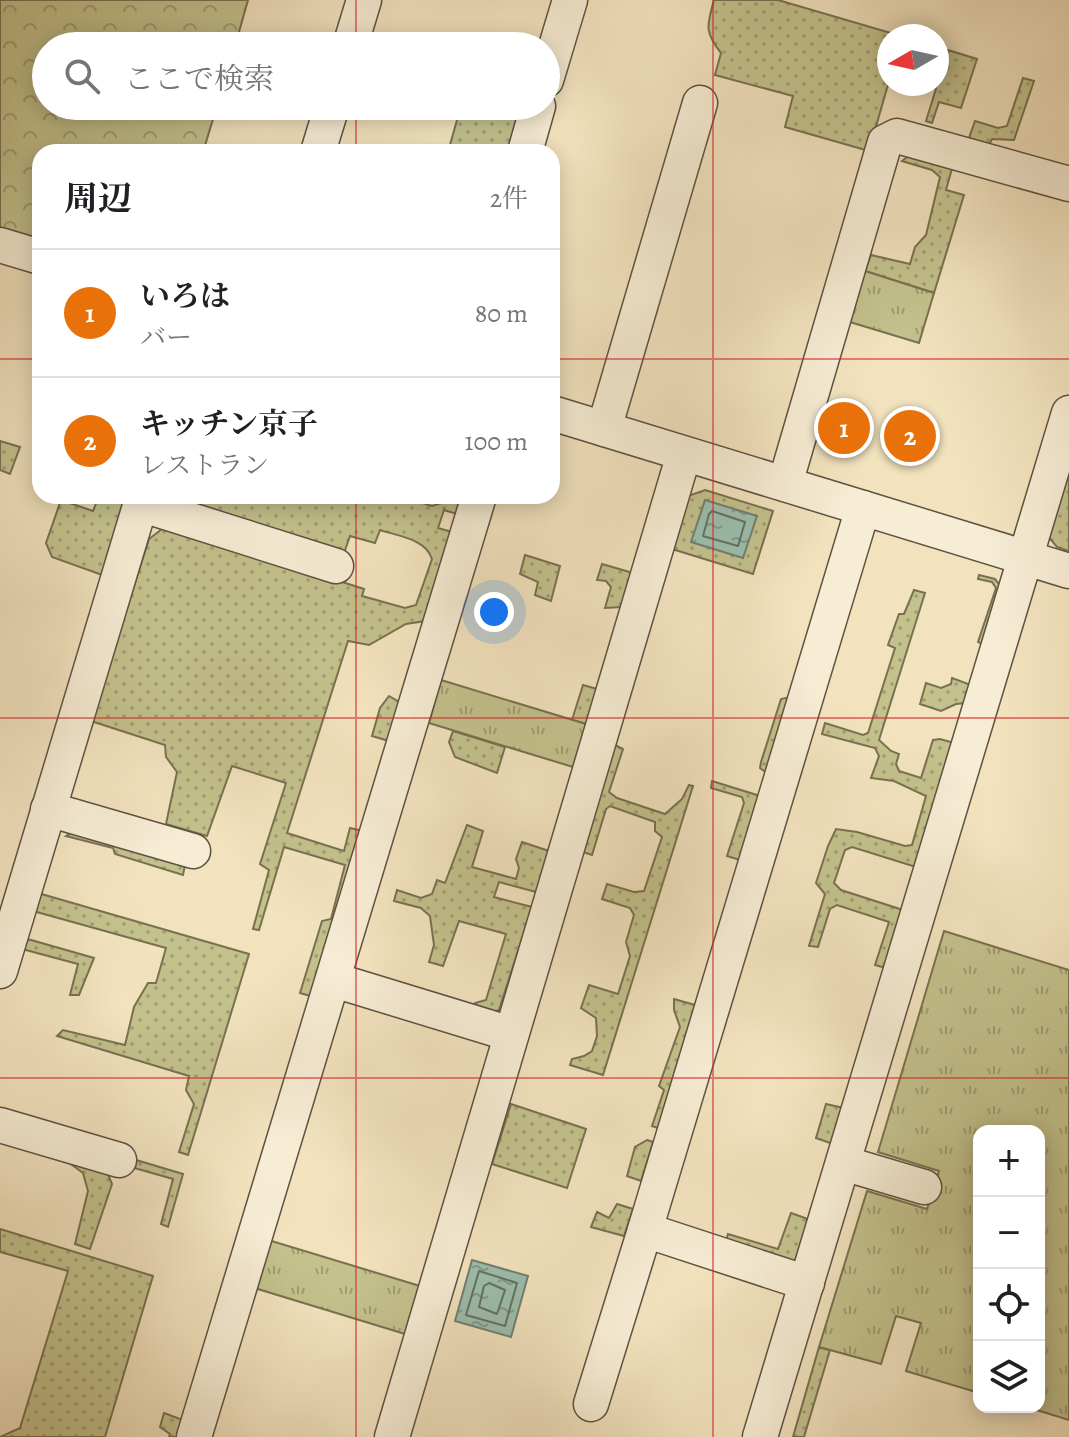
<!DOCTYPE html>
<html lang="ja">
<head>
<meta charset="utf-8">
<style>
	body { margin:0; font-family:Alegreya,"Noto Serif JP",serif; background:#f6f6f6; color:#202124 }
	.controls { position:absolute; right:24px; bottom:24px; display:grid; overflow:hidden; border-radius:16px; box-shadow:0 4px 20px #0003 }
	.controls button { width:72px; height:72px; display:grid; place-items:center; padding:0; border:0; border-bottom:2px solid #e0e0e0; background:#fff; color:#202124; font:40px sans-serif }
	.compass { position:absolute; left:877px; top:24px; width:72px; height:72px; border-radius:50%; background:#fff; box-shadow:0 4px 20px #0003; rotate:261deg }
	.you { position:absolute; left:494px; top:612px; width:28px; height:28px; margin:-20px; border:6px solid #fff; border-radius:50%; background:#1a73e8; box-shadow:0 0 0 12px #1a73e833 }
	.badge { display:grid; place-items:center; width:52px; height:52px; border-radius:50%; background:#8f2418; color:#fff; font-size:26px; font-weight:700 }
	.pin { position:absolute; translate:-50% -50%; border:4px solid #fff; box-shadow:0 2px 8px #0006 }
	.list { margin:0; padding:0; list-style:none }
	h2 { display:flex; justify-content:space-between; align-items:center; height:104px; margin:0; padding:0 32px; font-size:34px }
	h2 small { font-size:26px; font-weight:400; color:#757577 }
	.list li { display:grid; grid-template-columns:52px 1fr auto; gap:24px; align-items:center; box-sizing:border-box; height:128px; padding:0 32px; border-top:2px solid #e0e0e0 }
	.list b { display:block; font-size:30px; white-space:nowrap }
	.list p { margin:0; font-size:26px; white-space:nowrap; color:#757577 }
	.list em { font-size:26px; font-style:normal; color:#757577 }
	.icon { flex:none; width:44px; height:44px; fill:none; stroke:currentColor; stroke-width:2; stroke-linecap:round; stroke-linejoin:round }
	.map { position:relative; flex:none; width:1069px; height:1437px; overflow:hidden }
	.search { position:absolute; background:#fff; box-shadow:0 4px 20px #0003; left:32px; top:32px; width:528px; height:88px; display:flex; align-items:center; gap:20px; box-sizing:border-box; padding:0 28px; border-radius:44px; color:#757577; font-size:30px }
	.panel { position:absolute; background:#fff; box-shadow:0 4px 20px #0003; left:32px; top:144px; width:528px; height:360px; border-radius:24px }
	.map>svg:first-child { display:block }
	.grass { fill:url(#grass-dots); stroke:#787152; stroke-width:2 }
	.forest { fill:url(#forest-crowns); stroke:#787152; stroke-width:2 }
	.park { fill:url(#park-tufts); stroke:#787152; stroke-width:2 }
	.water { fill:url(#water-ripples); stroke:#707f72; stroke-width:2 }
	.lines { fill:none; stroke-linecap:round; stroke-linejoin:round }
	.shore { stroke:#647064; stroke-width:2 }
	.minor-casing { stroke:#5e5242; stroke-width:37 }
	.minor { stroke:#f7edd5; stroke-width:34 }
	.grid { fill:none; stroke:#d62828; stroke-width:2; stroke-opacity:0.55 }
</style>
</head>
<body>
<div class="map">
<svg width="1069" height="1437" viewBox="0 0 1069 1437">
	<defs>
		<pattern id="grass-dots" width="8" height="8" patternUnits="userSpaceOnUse" patternTransform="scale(2)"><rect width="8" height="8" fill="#c3c18c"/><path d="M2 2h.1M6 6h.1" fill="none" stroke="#9f9c72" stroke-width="1.8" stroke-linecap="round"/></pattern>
		<pattern id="forest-crowns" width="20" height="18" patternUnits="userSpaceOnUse" patternTransform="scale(2)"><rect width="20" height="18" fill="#c3c18c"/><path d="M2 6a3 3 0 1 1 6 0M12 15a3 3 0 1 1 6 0" fill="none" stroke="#9f9c72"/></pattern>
		<pattern id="park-tufts" width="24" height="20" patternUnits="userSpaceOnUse" patternTransform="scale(2)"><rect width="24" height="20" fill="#c3c18c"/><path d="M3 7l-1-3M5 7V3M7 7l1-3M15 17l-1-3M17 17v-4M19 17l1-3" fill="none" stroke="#9f9c72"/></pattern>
		<pattern id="water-ripples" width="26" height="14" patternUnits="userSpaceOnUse" patternTransform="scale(2)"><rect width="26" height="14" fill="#9cbeae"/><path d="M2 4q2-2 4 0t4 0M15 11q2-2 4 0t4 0" fill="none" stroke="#809a8d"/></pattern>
	</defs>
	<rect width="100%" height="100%" fill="#f2e3be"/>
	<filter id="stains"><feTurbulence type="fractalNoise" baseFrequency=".0025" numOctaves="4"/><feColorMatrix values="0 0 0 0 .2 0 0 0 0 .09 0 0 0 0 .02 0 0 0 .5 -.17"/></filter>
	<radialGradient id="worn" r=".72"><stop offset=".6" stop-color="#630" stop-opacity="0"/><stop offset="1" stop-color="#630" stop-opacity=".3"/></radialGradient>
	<g class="grass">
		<path d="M714,0H778L901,36H889V81L869,151L785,127L793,96L715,75L721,53C704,32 707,25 714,0Z"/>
		<polygon points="948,50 977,59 961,108 939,102 932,123 926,121"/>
		<polygon points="1023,78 1034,81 1014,140 992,139 989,145 969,138 975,121 998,128 1007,126"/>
		<polygon points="461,106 524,106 510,152 448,152"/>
		<polygon points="911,154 953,165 946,190 964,195 934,293 865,271 871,255 910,264 915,247 926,235 940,177 932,170 902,161"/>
		<polygon points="0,441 20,447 10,474 0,470"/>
		<polygon points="1069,456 1069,551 1057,547 1046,534"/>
		<polygon points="705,490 773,511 753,574 672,549 688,496"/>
		<polygon points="99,496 127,496 102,575 52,557 46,543 61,500 93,511"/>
		<path d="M169,496H400L432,506L445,502L446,496H463L457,514L444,510L438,528L452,532L425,621L406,624L369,645L348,641L287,833L344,851L350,828L363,831L314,997L300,993L322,921L331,919L345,865L284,847L259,930L253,929L269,870L260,864L286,783L232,766L207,836L166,824L177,772L166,757L165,745L91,721L149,539L162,529H176L364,589L362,596L405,608L416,605L432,559C426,539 398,536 380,530L375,543L350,536L343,556Z"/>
		<polygon points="525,555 560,566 551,601 535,595 538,582 520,574"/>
		<polygon points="602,564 633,573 622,607 605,608 611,587 606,581 597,580"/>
		<polygon points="979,575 995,579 1001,587 984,645 978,642 996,588 992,582 978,579"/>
		<polygon points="914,590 925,593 879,740 891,751 899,754 896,764 899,771 921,778 933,740 940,739 954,743 916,867 852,847 845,850 834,883 841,890 903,910 886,968 875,965 889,922 837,905 830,909 818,947 809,946 825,894 816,883 828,846 836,829 857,832 905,846 912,845 926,796 894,781 871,778 879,756 875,748 822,734 825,723 863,735 868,733 895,648 888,645 899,614 904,614"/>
		<polygon points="952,678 971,685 966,703 956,704 941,711 920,704 926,683 941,688 951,684"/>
		<polygon points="583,685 597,689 586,724 572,720"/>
		<polygon points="389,696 401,703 389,741 372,736 380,708"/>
		<polygon points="790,697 767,773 760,768 761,762 781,699"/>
		<polygon points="453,731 505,747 497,773 455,757 449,742"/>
		<polygon points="615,745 623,749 609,792 617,798 665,814 682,799 689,785 693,786 603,1075 570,1065 572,1059 584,1056 592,1051 597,1036 596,1018 581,1008 589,985 618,994 630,956 626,942 634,915 630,908 602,899 607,884 634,892 644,891 662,837 655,831 655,822 610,806 606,809 592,855 583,852"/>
		<polygon points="712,781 760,796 740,860 727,856 744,803 742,797 711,788"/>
		<polygon points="467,825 483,831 472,867 516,879 519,868 516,859 522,842 549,851 536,892 499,882 494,897 532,907 499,1010 482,1016 470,1013 475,1003 486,1000 506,934 459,921 443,966 429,962 434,945 430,916 421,908 394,901 397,890 421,898 432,894 437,880 445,883"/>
		<polygon points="77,829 186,860 183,875 115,854 113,848 66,836"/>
		<polygon points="38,893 249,954 188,1155 179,1152 194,1104 186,1090 189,1076 57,1036 63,1030 125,1045 134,1007 148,983 156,983 166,948 33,911"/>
		<polygon points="24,938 94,958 79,995 70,995 78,964 22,949"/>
		<polygon points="674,999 695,1005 658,1128 652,1126 664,1090 659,1086 680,1027 674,1010"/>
		<polygon points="511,1104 586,1129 567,1188 492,1164"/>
		<polygon points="826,1104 844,1108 833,1144 816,1138"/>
		<polygon points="647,1140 653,1142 641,1181 627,1176 635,1147"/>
		<polygon points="126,1157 183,1174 168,1227 161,1224 173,1179 124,1165"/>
		<polygon points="64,1159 105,1167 112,1184 90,1249 75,1244 88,1191 83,1173"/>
		<polygon points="617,1204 633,1209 624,1236 591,1227 597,1212 609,1218"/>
		<polygon points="791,1213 811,1220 798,1260 784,1267 724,1248 728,1234 778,1249"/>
		<polygon points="0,1229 153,1276 105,1437 0,1437 20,1428 68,1271 0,1252"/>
		<polygon points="819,1347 830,1350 804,1437 793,1437"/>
		<polygon points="164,1413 183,1420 178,1437 169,1437 170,1434 160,1427"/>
	</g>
	<polygon class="forest" points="0,0 248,0 235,46 46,46 46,106 217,106 203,152 40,152 40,241 0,229"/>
	<g class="park">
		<polygon points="865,271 934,293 919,343 850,322"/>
		<polygon points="441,680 586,724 573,767 429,723"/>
		<polygon points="944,931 1069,970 1069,1420 1027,1407 1039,1407 1039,1131 979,1131 979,1393 906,1371 921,1323 896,1316 881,1364 819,1347 867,1191 927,1209 939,1171 878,1152"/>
		<polygon points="265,1239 420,1286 405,1334 251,1287"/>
	</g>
	<g class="water">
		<polygon points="705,500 757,516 743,558 691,542"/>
		<polygon points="472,1260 528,1276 511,1337 455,1321"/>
	</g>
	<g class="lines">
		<g class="shore">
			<polygon points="712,511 745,522 738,546 703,536 709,514"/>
			<polygon points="479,1271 517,1283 505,1326 466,1315"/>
			<polygon points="489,1283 505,1290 497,1314 479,1307 484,1286"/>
		</g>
		<g class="minor-casing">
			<g id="minor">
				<polyline points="350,46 364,0"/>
				<polyline points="546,80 570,0"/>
				<polyline points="318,152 332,106"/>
				<polyline points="525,152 538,106"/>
				<polyline points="0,245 40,257"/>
				<polyline points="552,413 1069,571"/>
				<polyline points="604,429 700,103"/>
				<polyline points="785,484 885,142 897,136 1069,184"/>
				<polyline points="140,504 336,566"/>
				<polyline points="48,809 193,851"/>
				<polyline points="0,971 143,496"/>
				<polyline points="334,980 511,1034"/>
				<polyline points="0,1125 119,1160"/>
				<polyline points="843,1163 924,1187"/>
				<polyline points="807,1283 645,1230 863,508"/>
				<polyline points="591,1404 645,1230"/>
				<polyline points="194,1437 479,496"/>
				<polyline points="392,1437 684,454"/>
				<polyline points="760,1437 1069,413"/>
			</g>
		</g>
		<use href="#minor" class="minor"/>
	</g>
	<path class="grid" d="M356,0V46M713,0V1437M356,106V152M0,359H40M552,359H1069M356,496V1437M0,718H1069M0,1078H1069"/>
	<rect width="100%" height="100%" filter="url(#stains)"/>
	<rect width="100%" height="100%" fill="url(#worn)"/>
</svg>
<div class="controls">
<button>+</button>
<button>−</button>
<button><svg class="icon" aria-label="locate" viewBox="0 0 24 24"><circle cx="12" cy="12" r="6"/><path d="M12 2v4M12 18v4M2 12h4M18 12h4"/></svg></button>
<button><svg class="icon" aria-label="layers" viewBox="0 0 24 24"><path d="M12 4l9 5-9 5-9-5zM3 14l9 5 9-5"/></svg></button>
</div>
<svg class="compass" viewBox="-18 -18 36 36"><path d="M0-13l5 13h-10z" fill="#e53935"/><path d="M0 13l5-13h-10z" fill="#757577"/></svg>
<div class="you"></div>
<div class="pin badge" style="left:844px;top:428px;background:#e8710a">1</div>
<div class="pin badge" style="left:910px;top:436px;background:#e8710a">2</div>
<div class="search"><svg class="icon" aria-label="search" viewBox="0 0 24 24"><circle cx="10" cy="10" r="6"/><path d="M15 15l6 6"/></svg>ここで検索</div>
<section class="panel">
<h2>周辺<small>2件</small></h2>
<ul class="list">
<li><span class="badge" style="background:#e8710a">1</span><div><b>いろは</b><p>バー</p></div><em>80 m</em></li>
<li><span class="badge" style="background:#e8710a">2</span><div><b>キッチン京子</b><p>レストラン</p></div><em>100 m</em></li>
</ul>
</section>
</div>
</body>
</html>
